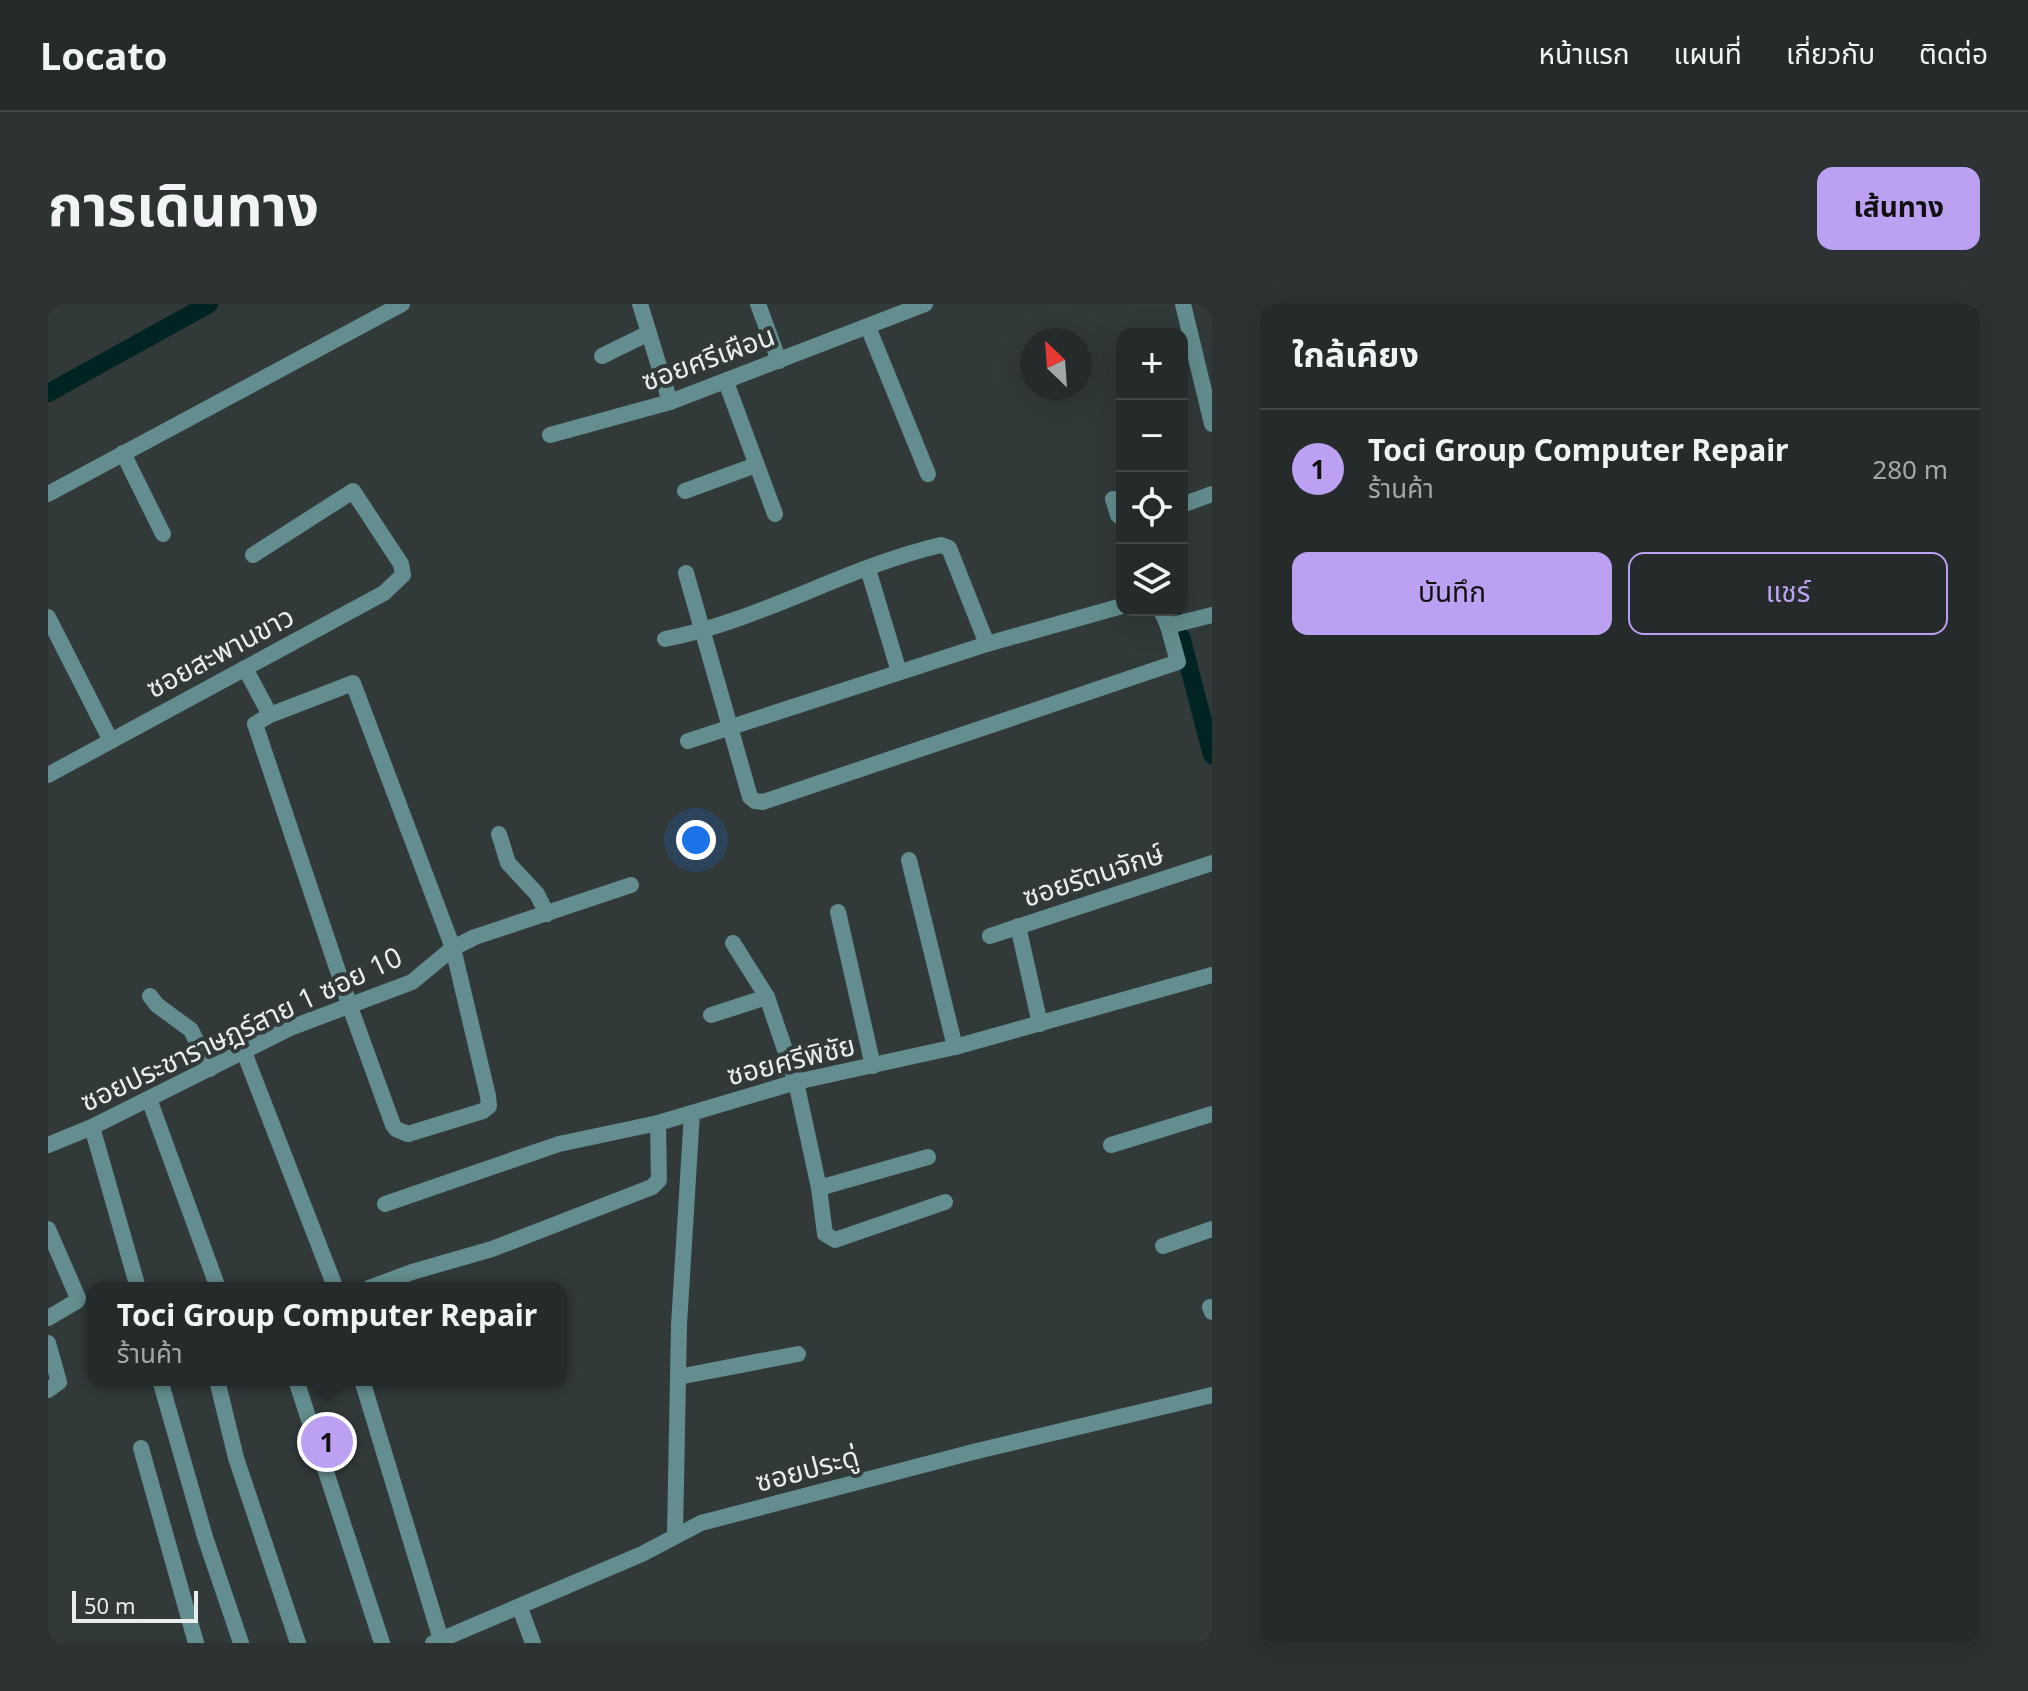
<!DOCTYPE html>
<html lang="th">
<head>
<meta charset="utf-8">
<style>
	body { margin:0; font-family:"Noto Sans","Noto Sans Thai",sans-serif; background:#2d3333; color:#f1f3f6 }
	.controls { position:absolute; right:24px; top:24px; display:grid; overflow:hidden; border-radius:16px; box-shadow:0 8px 32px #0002 }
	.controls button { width:72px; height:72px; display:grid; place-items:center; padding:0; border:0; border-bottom:2px solid #424747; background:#252b2b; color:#f1f3f6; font:40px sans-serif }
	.compass { position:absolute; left:972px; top:24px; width:72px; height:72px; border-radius:50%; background:#252b2b; box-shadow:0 8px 32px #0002; rotate:335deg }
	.scale { position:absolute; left:24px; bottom:20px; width:126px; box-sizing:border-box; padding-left:8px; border:4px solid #e8eded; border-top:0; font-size:22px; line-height:28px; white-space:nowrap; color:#e8eded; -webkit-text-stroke:6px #313939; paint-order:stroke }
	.you { position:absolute; left:648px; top:536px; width:28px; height:28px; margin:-20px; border:6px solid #fff; border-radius:50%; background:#1a73e8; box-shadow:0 0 0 12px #1a73e833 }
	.badge { display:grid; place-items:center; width:52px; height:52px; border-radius:50%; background:#bca0f2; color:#111; font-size:26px; font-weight:700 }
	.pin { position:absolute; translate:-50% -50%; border:4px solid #fff; box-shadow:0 2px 8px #0006 }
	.popup { position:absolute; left:39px; top:978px; width:480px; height:104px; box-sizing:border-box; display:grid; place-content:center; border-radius:16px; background:#252b2b; filter:drop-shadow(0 2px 6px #0005); font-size:26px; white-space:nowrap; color:#a3a7a9 }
	.popup b { font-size:30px; color:#f1f3f6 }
	.popup::after { content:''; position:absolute; left:50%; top:100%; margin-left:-16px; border:16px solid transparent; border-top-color:#252b2b }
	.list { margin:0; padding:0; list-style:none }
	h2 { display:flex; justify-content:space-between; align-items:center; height:104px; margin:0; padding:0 32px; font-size:34px }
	h2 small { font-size:26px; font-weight:400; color:#a3a7a9 }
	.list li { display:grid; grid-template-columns:52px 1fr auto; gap:24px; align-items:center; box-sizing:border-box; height:120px; padding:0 32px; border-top:2px solid #424747 }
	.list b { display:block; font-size:30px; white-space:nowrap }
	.list p { margin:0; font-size:26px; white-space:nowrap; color:#a3a7a9 }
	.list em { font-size:26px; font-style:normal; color:#a3a7a9 }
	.actions { display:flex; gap:16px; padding:24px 32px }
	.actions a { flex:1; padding:18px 0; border:2px solid #bca0f2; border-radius:16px; text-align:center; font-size:28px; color:#bca0f2 }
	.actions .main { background:#bca0f2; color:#111 }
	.icon { flex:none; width:44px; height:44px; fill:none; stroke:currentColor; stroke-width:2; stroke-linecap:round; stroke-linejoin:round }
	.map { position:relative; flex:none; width:1164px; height:1339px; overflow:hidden; border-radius:16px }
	header { display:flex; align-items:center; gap:48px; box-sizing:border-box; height:112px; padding:0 40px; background:#252b2b; border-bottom:2px solid #424747 }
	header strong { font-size:38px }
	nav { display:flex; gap:44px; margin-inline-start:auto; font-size:28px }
	.intro { display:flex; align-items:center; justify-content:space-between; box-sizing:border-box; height:192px; padding:0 48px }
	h1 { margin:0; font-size:56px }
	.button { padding:20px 36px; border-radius:16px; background:#bca0f2; color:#111; font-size:28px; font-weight:700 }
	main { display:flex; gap:48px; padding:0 48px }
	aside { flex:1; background:#252b2b; border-radius:16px; box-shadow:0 8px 32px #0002 }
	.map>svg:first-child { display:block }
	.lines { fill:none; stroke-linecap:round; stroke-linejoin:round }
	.canal { stroke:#002324; stroke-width:18 }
	.street { stroke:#638d8e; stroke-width:16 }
	.labels { text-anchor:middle; stroke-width:8; stroke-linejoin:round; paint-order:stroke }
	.street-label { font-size:28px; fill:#e8eded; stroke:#313939 }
</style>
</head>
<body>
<header>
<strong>Locato</strong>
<nav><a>หน้าแรก</a><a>แผนที่</a><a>เกี่ยวกับ</a><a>ติดต่อ</a></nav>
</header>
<div class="intro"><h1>การเดินทาง</h1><a class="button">เส้นทาง</a></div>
<main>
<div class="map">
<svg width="1164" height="1339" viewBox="0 0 1164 1339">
	<rect width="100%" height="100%" fill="#313939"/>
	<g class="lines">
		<g class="canal">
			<polyline points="0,89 161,0"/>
			<polyline points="1125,306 1125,307"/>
			<polyline points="1133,333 1164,451"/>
		</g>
		<g class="street">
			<polyline points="592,0 622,98"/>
			<polyline points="710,0 731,57"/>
			<polyline points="1135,0 1164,120"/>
			<polyline points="820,23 880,170"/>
			<polyline points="554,52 601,29"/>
			<polyline points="678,78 727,210"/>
			<polyline points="502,131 622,98 877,0"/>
			<polyline points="75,149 115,230"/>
			<polyline points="637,187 708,161"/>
			<polyline points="0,190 354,0"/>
			<polyline points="1065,195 1070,211 1074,214"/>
			<polyline points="1134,201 1164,190"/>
			<polyline points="820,265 851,368"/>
			<polyline points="638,269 702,493 707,497 715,498 1130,358 1120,322 1113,306"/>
			<polyline points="0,313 63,437"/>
			<polyline points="1120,322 1164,311"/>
			<path d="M617,335C712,317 798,263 893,241L901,244L939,340"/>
			<polyline points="197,364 222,411 207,420 301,700 345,821 348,825 360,830 435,807 441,802 440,792 405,644 305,379 222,411"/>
			<polyline points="640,437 939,340 1074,302"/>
			<polyline points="0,471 336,289 355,271 353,260 305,187 205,251"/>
			<polyline points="451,530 460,559 489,590 499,610"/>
			<polyline points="861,556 907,743"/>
			<polyline points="790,608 825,762"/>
			<polyline points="970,622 992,720"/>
			<polyline points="942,632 1164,559"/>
			<polyline points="685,639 719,693 748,778 771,884 777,930 787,936 897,898"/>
			<polyline points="102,692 109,701 143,726 162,765"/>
			<polyline points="663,711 719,693"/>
			<polyline points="196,748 286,980"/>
			<polyline points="101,795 170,984"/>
			<polyline points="44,823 90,984"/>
			<polyline points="0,841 44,823 242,724 364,678 405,644 427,633 583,581"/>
			<polyline points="1063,841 1164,810"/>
			<polyline points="771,884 880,853"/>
			<polyline points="337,900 511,840 610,819 748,778 907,743 1164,671"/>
			<polyline points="0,925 30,994 29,997 0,1014"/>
			<polyline points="1115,942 1164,925"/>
			<polyline points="321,984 364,968 444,945 604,883 611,876 610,819"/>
			<polyline points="1162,1003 1164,1008"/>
			<polyline points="0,1039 11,1078 0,1086"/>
			<polyline points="630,1073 750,1050"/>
			<polyline points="112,1076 157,1233 193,1339"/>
			<polyline points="169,1076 188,1154 250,1339"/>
			<polyline points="248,1076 334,1339"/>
			<polyline points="314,1076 394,1339"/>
			<polyline points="93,1144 148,1339"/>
			<polyline points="627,1231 631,1021 644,809"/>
			<polyline points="472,1304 485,1339"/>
			<polyline points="385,1339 594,1250 653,1219 925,1148 1164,1091"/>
		</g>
	</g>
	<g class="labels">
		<g class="street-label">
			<text transform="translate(660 54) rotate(-20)" y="10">ซอยศรีเผือน</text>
			<text transform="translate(172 348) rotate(-28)" y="10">ซอยสะพานขาว</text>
			<text transform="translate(1045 571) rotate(-18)" y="10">ซอยรัตนจักษ์</text>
			<text transform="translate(193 725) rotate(-25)" y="10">ซอยประชาราษฎร์สาย 1 ซอย 10</text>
			<text transform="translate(743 756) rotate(-14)" y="10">ซอยศรีพิชัย</text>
			<text transform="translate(759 1165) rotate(-15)" y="10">ซอยประดู่</text>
		</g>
	</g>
</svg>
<div class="controls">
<button>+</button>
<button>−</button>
<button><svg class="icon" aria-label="locate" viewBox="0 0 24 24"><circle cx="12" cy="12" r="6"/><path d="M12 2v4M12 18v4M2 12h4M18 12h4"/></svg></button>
<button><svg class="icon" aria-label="layers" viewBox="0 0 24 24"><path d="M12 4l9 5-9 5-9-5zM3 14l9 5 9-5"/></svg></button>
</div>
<svg class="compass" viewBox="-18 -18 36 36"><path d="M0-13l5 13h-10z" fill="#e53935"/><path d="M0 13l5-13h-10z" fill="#a3a7a9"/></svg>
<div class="scale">50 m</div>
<div class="you"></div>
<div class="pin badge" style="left:279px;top:1138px">1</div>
<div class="popup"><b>Toci Group Computer Repair</b>ร้านค้า</div>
</div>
<aside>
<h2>ใกล้เคียง<small></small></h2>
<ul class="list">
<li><span class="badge">1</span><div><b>Toci Group Computer Repair</b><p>ร้านค้า</p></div><em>280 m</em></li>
</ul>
<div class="actions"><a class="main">บันทึก</a><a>แชร์</a></div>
</aside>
</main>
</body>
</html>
